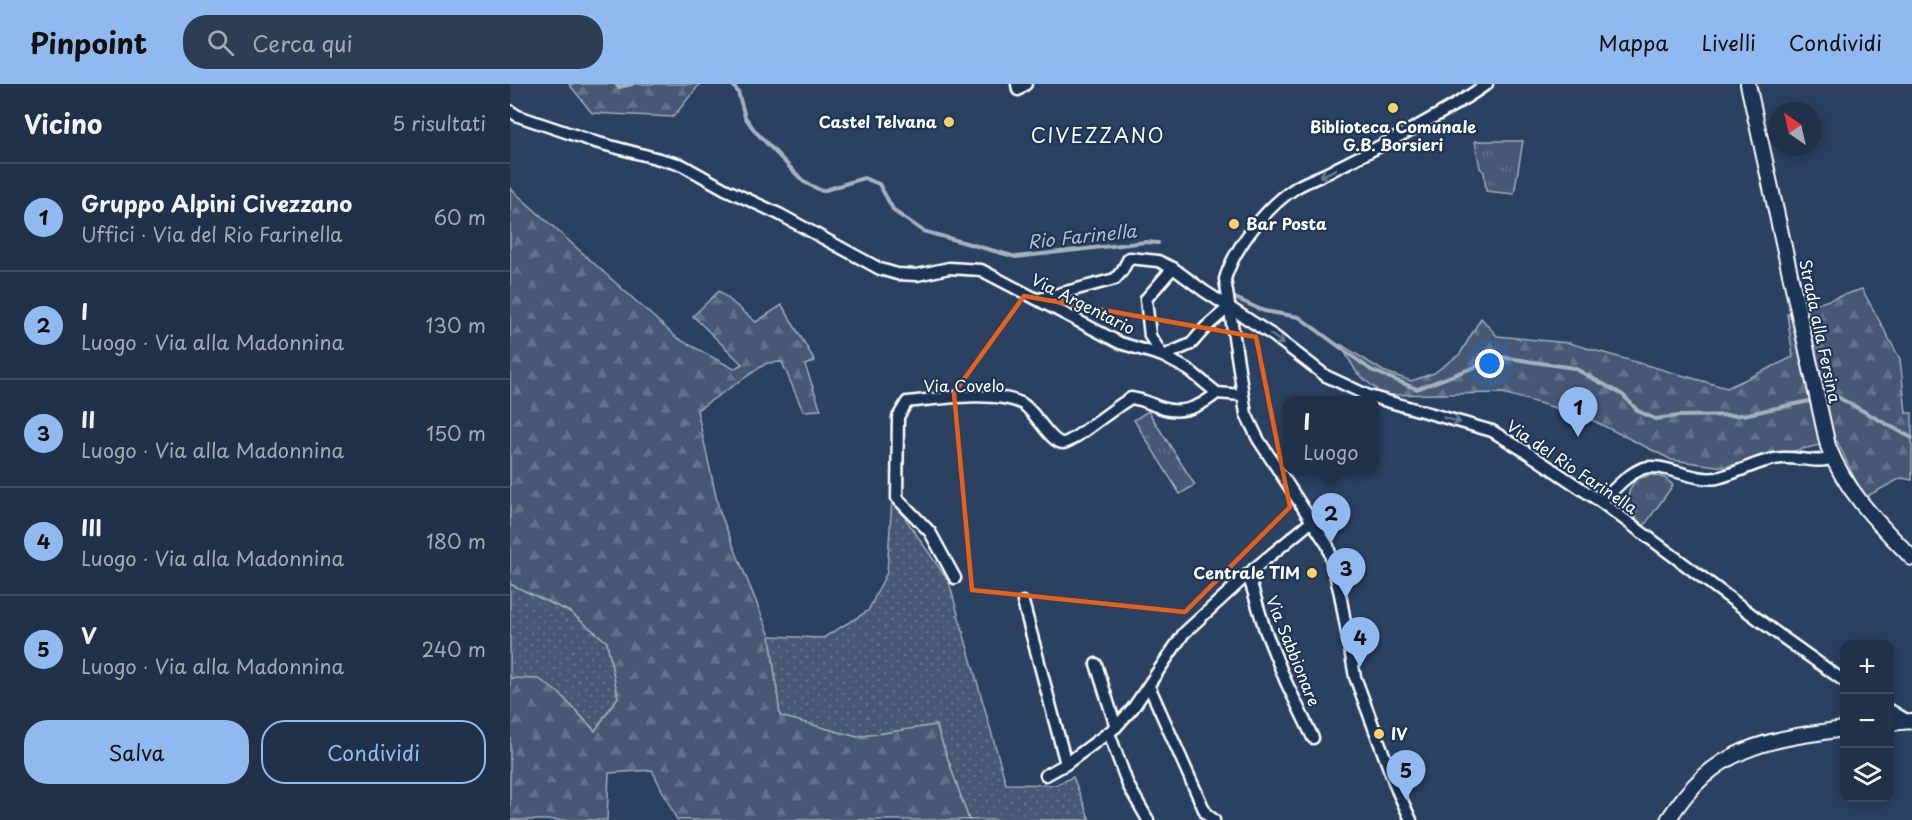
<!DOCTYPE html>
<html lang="it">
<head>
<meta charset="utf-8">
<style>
	body { margin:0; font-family:"Playpen Sans",sans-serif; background:#2d3d53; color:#f1f3f6 }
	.controls { position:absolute; right:18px; bottom:18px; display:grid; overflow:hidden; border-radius:12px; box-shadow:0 3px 15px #0003 }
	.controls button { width:54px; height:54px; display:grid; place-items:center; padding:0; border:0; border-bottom:2px solid #3d4c61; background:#203149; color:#f1f3f6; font:30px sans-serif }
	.compass { position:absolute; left:1258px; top:18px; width:54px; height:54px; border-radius:50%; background:#203149; box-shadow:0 3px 15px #0003; rotate:326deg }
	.you { position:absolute; left:980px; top:280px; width:21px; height:21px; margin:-15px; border:4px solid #fff; border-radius:50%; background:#1a73e8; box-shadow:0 0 0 9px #1a73e833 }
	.badge { display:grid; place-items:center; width:39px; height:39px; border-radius:50%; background:#90b9f0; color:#111; font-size:20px; font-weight:700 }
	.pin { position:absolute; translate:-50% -50px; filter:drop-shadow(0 2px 3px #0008) }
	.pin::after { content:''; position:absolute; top:32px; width:21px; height:18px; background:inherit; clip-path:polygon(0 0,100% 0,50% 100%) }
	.popup { position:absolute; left:773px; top:312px; width:96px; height:78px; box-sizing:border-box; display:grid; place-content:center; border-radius:12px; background:#203149; filter:drop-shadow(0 2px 4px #0005); font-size:20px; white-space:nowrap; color:#a2a9b4 }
	.popup b { font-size:22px; color:#f1f3f6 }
	.popup::after { content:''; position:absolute; left:50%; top:100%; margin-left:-12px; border:12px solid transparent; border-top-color:#203149 }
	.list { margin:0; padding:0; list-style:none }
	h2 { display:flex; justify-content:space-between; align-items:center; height:78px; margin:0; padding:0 24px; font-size:26px }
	h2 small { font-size:20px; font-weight:400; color:#a2a9b4 }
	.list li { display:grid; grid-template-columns:39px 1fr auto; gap:18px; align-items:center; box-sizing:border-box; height:108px; padding:0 24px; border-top:2px solid #3d4c61 }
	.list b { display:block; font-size:22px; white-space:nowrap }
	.list p { margin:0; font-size:20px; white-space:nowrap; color:#a2a9b4 }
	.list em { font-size:20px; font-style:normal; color:#a2a9b4 }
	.actions { display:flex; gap:12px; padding:18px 24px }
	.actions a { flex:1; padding:14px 0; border:2px solid #90b9f0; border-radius:24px; text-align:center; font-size:21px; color:#90b9f0 }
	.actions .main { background:#90b9f0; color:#111 }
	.icon { flex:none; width:33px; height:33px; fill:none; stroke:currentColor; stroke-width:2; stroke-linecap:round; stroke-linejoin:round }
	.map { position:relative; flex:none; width:1402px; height:736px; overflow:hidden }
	header { display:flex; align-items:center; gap:36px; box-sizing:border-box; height:84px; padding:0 30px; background:#90b9f0; color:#111 }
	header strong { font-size:28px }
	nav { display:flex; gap:33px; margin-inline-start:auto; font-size:21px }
	.search { width:420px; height:54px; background:#2d3d53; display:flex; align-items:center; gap:15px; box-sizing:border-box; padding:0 21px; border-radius:24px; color:#a2a9b4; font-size:22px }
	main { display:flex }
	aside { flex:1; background:#203149 }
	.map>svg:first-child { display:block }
	.grass { fill:url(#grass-dots); stroke:#a2acba; stroke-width:1.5 }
	.forest { fill:url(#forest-firs); stroke:#a2acba; stroke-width:1.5 }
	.park { fill:url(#park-tufts); stroke:#a2acba; stroke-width:1.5 }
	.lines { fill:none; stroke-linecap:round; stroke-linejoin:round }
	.stream { stroke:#a7b1be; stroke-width:4 }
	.street-casing { stroke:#fff; stroke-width:15 }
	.secondary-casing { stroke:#fff; stroke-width:18 }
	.street { stroke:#1d3557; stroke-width:10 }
	.secondary { stroke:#1d3557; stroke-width:14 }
	.oneway { stroke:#6c7c92 }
	.marked { fill:none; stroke:#e96118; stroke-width:4.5; stroke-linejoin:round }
	.poi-dot { fill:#ffd166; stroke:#1d3557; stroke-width:2 }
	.labels { text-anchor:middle; stroke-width:4.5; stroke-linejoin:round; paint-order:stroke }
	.poi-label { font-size:16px; font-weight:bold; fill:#fff; stroke:#1d3557; text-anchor:end }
	.street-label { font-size:16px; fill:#fff; stroke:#1d3557 }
	.water-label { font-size:18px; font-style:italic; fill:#b6bec8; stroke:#1d3557 }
	.quarter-label { font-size:20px; letter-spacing:1.5px; fill:#fff; stroke:#1d3557 }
</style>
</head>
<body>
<header>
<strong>Pinpoint</strong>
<div class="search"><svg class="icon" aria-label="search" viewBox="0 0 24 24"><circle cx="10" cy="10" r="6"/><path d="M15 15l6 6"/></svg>Cerca qui</div>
<nav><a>Mappa</a><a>Livelli</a><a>Condividi</a></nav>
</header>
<main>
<aside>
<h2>Vicino<small>5 risultati</small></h2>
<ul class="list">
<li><span class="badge">1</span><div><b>Gruppo Alpini Civezzano</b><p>Uffici · Via del Rio Farinella</p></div><em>60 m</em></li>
<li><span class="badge">2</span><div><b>I</b><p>Luogo · Via alla Madonnina</p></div><em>130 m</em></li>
<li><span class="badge">3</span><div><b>II</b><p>Luogo · Via alla Madonnina</p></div><em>150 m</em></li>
<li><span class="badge">4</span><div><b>III</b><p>Luogo · Via alla Madonnina</p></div><em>180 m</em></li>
<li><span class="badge">5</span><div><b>V</b><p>Luogo · Via alla Madonnina</p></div><em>240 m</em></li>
</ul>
<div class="actions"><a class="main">Salva</a><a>Condividi</a></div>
</aside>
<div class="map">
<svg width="1402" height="736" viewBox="0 0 1402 736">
	<defs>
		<pattern id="grass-dots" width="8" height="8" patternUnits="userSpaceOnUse" patternTransform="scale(1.5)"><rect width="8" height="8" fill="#465975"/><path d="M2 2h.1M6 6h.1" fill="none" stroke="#62728a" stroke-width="1.8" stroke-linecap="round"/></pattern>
		<pattern id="forest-firs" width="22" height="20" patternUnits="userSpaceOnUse" patternTransform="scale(1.5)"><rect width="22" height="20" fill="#465975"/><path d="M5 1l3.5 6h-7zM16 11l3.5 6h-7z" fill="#62728a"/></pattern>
		<pattern id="park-tufts" width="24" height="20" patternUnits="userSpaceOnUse" patternTransform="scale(1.5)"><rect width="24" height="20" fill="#465975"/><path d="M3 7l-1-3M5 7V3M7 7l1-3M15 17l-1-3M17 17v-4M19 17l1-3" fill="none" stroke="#62728a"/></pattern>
	</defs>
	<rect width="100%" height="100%" fill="#2a4161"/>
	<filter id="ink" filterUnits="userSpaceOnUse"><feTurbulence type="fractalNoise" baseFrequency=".0167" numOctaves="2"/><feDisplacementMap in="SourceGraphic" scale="12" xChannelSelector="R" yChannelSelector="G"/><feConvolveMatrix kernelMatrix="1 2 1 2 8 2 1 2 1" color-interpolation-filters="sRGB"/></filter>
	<g filter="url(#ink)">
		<g class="grass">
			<polygon points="382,415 439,498 496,700 545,701 563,693 580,736 459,736 426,641 347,653 270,632 260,552 313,554 358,527 377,488"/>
			<polygon points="0,500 60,528 97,558 108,613 85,647 50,610 0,594"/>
		</g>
		<g class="forest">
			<polygon points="59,0 190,0 163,33 82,29"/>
			<polygon points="0,104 167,254 224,285 232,280 183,232 209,207 246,238 272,221 305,277 295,281 311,326 293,327 272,278 257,279 187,326 209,426 260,552 270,632 347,653 426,641 459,736 167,736 142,686 99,689 97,736 0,736 0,594 29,595 50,610 85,647 108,613 97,558 60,528 0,500"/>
			<polygon points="1352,205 1390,275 1396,329 1402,329 1402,396 1391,394 1354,414 1327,357 1214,383 1162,376 1074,332 993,309 873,311 847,289 830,260 873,287 901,297 924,289 950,270 971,234 987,252 1059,259 1217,304 1283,273 1277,230"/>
		</g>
		<g class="park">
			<polygon points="965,57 1013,57 1004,110 976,107 974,88 970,84"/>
			<polygon points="638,327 685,401 670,410 624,336"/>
			<path d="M1142,391L1155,394L1163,401L1134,442C1115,425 1112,416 1126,395Z"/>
		</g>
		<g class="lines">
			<g class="stream">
				<polyline points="106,0 109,3 122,0"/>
				<polyline points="222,0 228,8 235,33 245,47 294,98 312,107 354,94 369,100 384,127 413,147 506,173 636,158 648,159"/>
				<polyline points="723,213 754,227 789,233 861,286 907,305 991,273 1064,284 1113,311 1128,327 1145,335 1168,332 1233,331 1304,316"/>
				<polyline points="1311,314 1324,311 1402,354"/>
			</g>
			<g class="street-casing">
				<g id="street">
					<polyline points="507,0 508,6 516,0"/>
					<polyline points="0,27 8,32 85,58 172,81 215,105 269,130 370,185 387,190 407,191 439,184 471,186 610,259 653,272 681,260 696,243 719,223"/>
					<polyline points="663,184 636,215 640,252 653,272 679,286 707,309 732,311"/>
					<polyline points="529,215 605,195 612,187 619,174 648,177 663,184 694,207 764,252 816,292 859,312 982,347 1018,369 1091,418 1268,550 1334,597"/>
					<path d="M1091,418C1104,406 1118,389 1134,384C1152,378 1184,398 1207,394C1229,389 1250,375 1273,374C1289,373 1308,380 1323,374"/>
					<polyline points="738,490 755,546 776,598 803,654"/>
					<path d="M445,494L420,448L387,414L388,333L397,318C426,315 484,306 511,319C525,326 540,359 553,359C562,359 607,321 621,314C636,316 637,319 649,323C671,332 690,323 707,309"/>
					<polyline points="513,518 556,680"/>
					<polyline points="586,580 606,643"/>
					<polyline points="639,602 696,730 704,736"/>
					<polyline points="1380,626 1398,637"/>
					<polyline points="599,649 618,701 638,736"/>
					<polyline points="536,691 556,680 606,643 623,624 674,549 745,484 801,438"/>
					<path d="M901,736L887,706L845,593L830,510L818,462L748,355L736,330L715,195C725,162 758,121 787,103C799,96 813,92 825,85C876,59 929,33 977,0"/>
				</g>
			</g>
			<g class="secondary-casing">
				<g id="secondary">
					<path d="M1238,0L1318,362C1335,407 1369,440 1402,474"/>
					<polyline points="1380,639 1402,637"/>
					<path d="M1158,736C1204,663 1254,656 1334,645"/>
				</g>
			</g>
			<use href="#street" class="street"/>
			<use href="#secondary" class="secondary"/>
		</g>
		<defs><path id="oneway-shaft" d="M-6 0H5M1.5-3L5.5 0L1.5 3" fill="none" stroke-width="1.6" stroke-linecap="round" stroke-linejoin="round" transform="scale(1.5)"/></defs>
		<g class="oneway">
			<use href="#oneway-shaft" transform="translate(818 89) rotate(154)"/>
			<use href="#oneway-shaft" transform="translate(767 255) rotate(36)"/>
			<use href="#oneway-shaft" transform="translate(942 336) rotate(16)"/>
		</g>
	</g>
	<path class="marked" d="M514,212L746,253L780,423L675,528L462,506L444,309Z"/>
	<g class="poi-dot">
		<circle cx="883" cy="24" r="6"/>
		<circle cx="439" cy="38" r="6"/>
		<circle cx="724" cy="140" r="6"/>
		<circle cx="802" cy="489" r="6"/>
		<circle cx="869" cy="650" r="6"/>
	</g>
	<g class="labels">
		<g class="poi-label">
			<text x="427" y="44">Castel Telvana</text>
			<text x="883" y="49" text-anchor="middle">Biblioteca Comunale<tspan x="883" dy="18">G.B. Borsieri</tspan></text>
			<text x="736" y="146" text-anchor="start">Bar Posta</text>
			<text x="790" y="495">Centrale TIM</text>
			<text x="881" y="656" text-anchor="start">IV</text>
		</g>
		<g class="street-label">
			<text transform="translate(573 220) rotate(27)" y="6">Via Argentario</text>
			<text transform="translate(1310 247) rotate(78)" y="6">Strada alla Fersina</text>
			<text x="454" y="308">Via Covelo</text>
			<text transform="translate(1062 383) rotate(34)" y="6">Via del Rio Farinella</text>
			<text transform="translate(783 567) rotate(68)" y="6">Via Sabbionare</text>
		</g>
		<g class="water-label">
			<text transform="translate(572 153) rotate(-6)" y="6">Rio Farinella</text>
		</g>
		<g class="quarter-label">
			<text x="588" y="59">CIVEZZANO</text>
		</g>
	</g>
</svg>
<div class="controls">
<button>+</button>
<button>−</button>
<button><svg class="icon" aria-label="layers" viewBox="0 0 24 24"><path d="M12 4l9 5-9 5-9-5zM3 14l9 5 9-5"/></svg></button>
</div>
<svg class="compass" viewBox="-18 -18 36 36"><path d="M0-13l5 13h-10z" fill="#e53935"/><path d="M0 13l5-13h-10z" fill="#a2a9b4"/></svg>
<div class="you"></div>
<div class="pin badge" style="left:1068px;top:353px">1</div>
<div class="pin badge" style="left:821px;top:459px">2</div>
<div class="popup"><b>I</b>Luogo</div>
<div class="pin badge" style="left:836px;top:514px">3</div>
<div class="pin badge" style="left:850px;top:583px">4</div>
<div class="pin badge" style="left:896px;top:716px">5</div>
</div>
</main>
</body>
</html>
